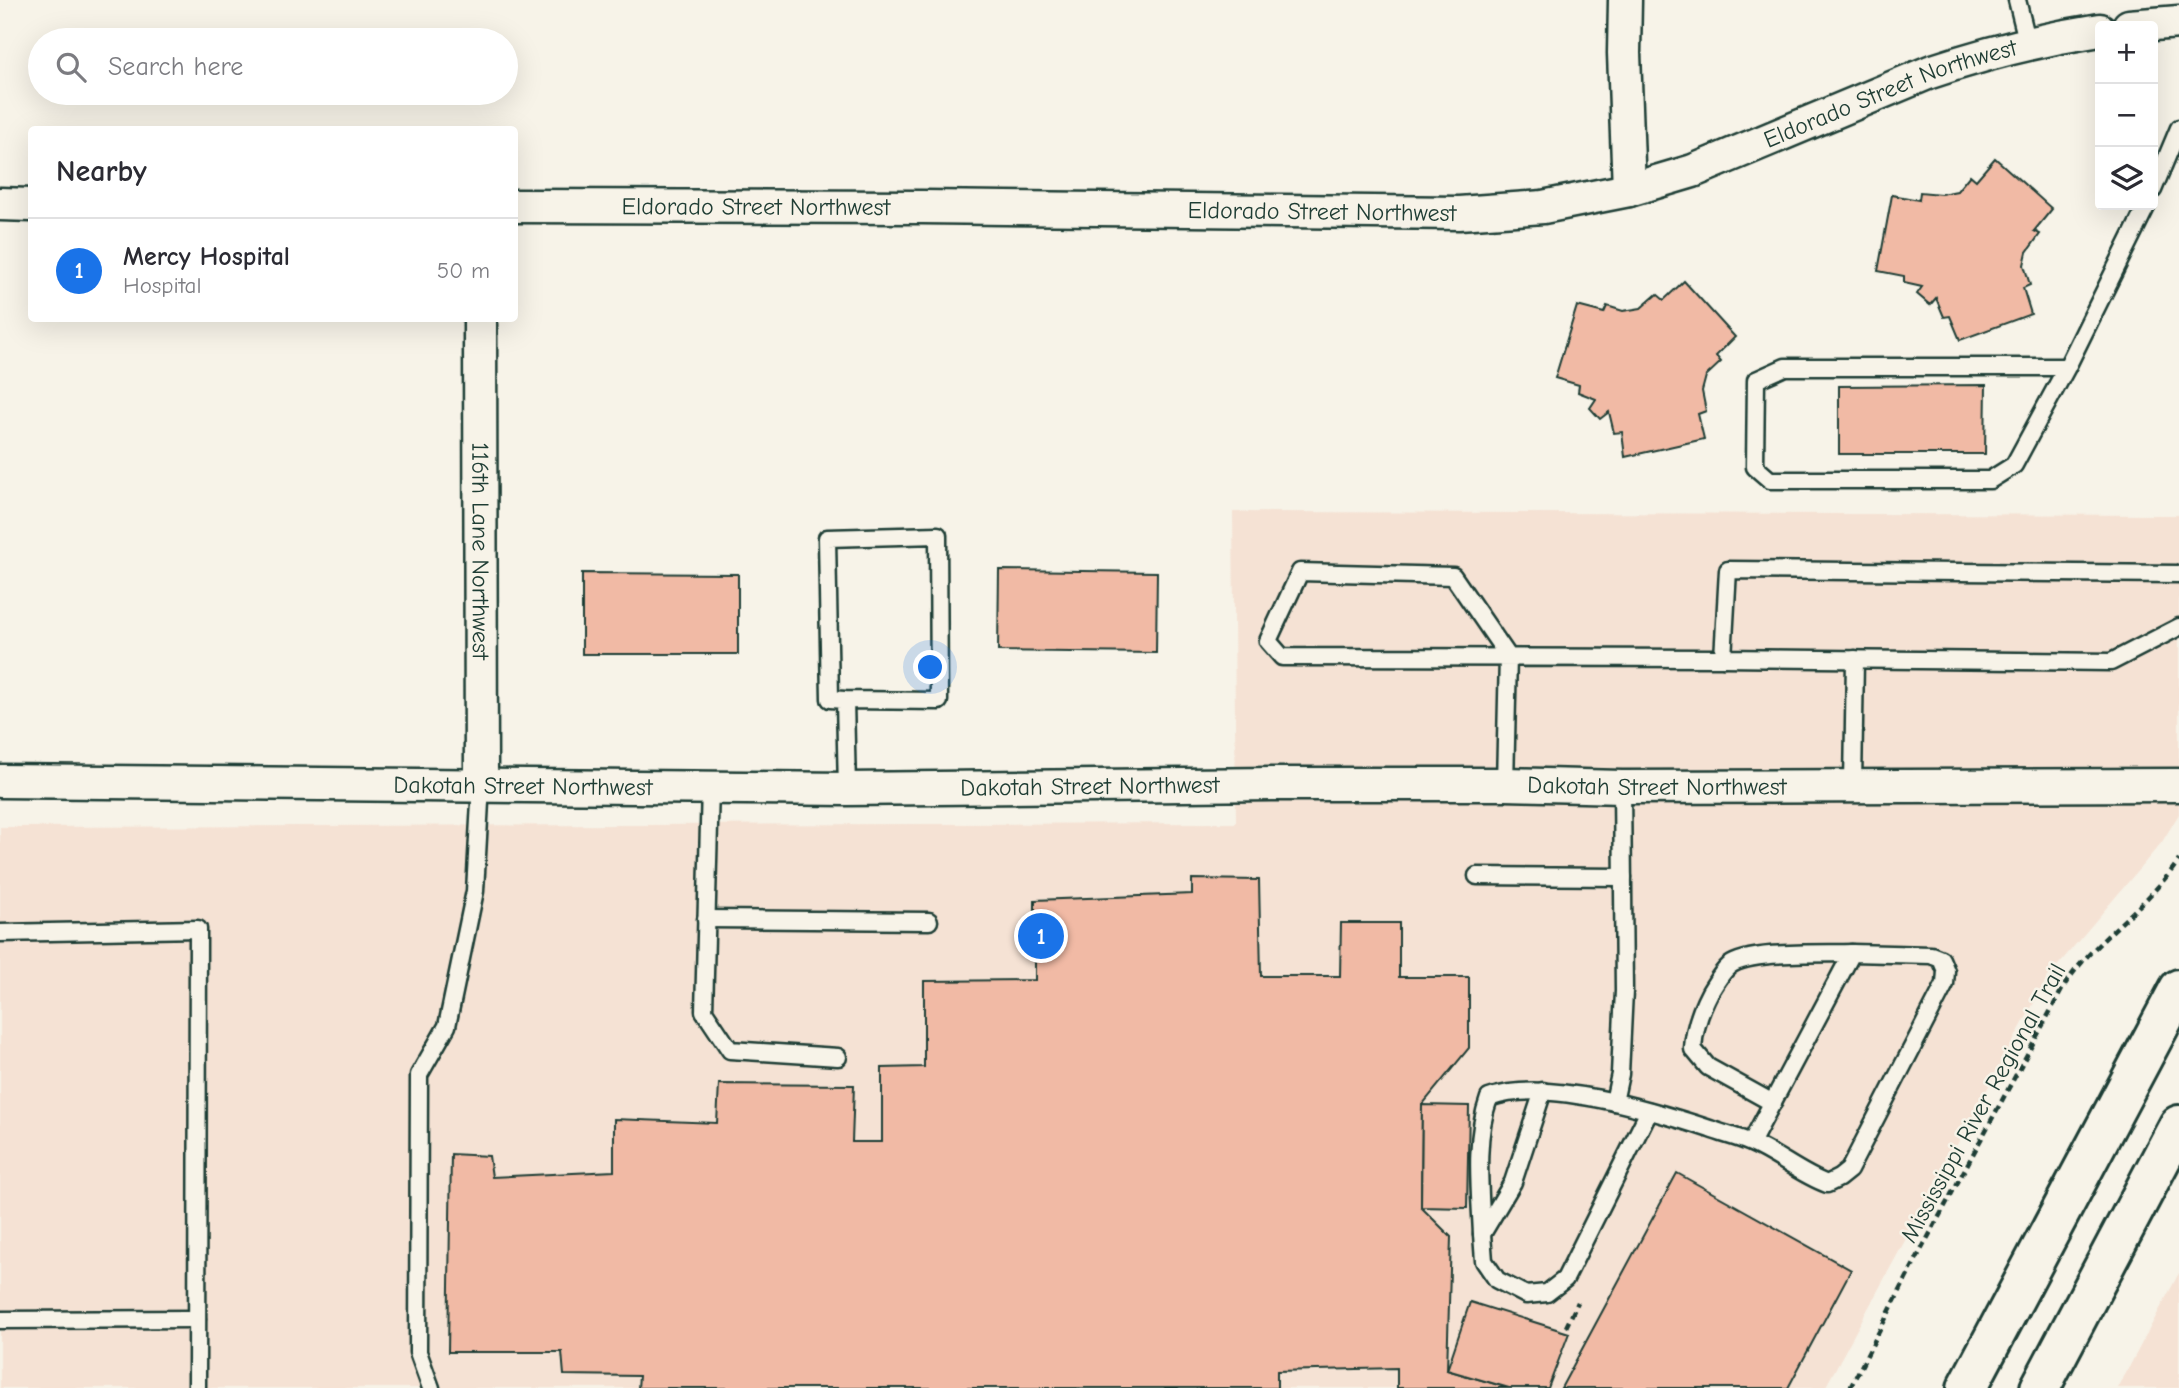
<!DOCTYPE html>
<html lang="en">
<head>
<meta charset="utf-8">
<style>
	body { margin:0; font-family:"Comic Neue",sans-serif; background:#f7f7f7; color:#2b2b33 }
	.controls { position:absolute; right:21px; top:21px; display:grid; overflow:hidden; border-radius:7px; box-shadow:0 7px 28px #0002 }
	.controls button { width:63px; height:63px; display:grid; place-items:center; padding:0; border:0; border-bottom:2px solid #e1e1e2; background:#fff; color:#2b2b33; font:35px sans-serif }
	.you { position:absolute; left:931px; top:668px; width:24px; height:24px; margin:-18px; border:5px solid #fff; border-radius:50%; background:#1a73e8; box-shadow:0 0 0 10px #1a73e833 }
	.badge { display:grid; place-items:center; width:46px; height:46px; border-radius:50%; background:#1a73e8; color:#fff; font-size:23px; font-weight:700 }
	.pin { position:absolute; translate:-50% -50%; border:4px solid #fff; box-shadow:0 2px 7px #0006 }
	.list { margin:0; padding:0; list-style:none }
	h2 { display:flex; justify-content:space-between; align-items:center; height:91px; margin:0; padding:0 28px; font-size:30px }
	h2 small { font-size:23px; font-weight:400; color:#7c7c81 }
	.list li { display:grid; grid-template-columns:46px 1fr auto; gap:21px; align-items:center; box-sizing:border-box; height:105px; padding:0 28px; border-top:2px solid #e1e1e2 }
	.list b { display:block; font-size:26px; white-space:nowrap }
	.list p { margin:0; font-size:23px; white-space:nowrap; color:#7c7c81 }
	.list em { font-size:23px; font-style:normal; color:#7c7c81 }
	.icon { flex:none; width:38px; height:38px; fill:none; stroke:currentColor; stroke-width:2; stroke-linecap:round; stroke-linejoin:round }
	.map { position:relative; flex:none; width:2179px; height:1388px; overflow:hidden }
	.search { position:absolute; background:#fff; box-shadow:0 7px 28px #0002; left:28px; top:28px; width:490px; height:77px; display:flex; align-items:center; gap:18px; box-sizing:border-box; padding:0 24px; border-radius:38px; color:#7c7c81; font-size:26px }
	.panel { position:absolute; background:#fff; box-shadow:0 7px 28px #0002; left:28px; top:126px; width:490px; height:196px; border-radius:7px }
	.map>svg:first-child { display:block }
	.built { fill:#f5e2d4 }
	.building { fill:#f1baa5; stroke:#1f3d34; stroke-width:2 }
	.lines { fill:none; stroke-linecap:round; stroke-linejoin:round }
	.service-casing { stroke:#1f3d34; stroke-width:21 }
	.minor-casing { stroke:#1f3d34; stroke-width:37 }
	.secondary-casing { stroke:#1f3d34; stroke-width:44 }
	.path { stroke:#1f3d34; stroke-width:4.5; stroke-dasharray:7 5; stroke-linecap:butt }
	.service { stroke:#f7f3e8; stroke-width:16 }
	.minor { stroke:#f7f3e8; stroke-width:32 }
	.secondary { stroke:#f7f3e8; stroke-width:38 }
	.labels { text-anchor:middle; stroke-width:5; stroke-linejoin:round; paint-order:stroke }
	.street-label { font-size:24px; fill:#1f3d34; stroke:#f7f3e8 }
</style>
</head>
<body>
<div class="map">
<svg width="2179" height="1388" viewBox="0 0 2179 1388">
	<rect width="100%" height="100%" fill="#f7f3e8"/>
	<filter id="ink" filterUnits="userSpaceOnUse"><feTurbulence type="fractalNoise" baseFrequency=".0143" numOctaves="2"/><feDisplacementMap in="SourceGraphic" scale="14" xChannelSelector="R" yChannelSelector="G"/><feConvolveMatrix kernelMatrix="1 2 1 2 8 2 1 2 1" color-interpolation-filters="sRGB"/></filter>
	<g filter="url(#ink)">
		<g class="built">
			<polygon points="1233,512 2179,515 2179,814 2162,842 2048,977 1825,1388 0,1388 0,827 1236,823"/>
			<polygon points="2179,1273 2179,1388 2118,1388"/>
		</g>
		<g class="building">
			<polygon points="1995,158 2052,209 2034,231 2040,234 2027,252 2024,265 2030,285 2023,288 2031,314 1960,340 1950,316 1944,317 1936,298 1930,305 1917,294 1922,287 1904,283 1904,276 1878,271 1892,195 1919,200 1920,192 1941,194 1957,191 1970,175 1976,180"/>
			<polygon points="1684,281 1735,337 1716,356 1721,362 1706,376 1702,391 1706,411 1698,414 1704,439 1625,457 1622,432 1614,433 1609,412 1600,419 1590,408 1596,399 1578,392 1579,385 1555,378 1577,306 1604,313 1607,306 1623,311 1641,308 1657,294 1664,300"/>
			<polygon points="1986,385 1985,454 1839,454 1839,386"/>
			<polygon points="999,570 1157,572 1156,653 998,651"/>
			<polygon points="582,573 738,574 738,654 582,654"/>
			<polygon points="1192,879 1259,880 1261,976 1340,976 1341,923 1399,923 1399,977 1469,977 1469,1048 1422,1105 1421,1207 1451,1237 1447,1370 1509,1388 1397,1388 1397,1368 1277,1371 1277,1388 638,1388 639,1376 564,1375 562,1352 448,1352 451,1154 489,1156 492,1177 614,1171 614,1119 717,1123 719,1084 854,1085 852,1142 882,1142 882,1068 924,1067 924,981 1035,980 1035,900 1192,894"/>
			<polygon points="1422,1105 1469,1106 1467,1208 1421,1207"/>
			<polygon points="1677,1173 1851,1270 1788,1388 1561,1388"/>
			<polygon points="1470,1302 1569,1333 1548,1388 1509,1388 1447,1370"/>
		</g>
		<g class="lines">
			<g class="service-casing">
				<g id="service">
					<polyline points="2017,0 2028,44"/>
					<polyline points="2153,190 2179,128"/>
					<polyline points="2067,367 1785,367 1756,380 1755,467 1770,480 1990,480 2014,465 2067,367 2147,205"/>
					<polyline points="2179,574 1728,570 1723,658 2111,662 2179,627"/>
					<polyline points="845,700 830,699 827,538 938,535 939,701 845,700 847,789"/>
					<polyline points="1505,784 1508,656 1453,576 1300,572 1268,641 1282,657 1723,658"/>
					<polyline points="1853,785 1855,659"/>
					<polyline points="710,787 704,1011 730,1050 838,1057"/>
					<polyline points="1477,876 1623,877"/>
					<polyline points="706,919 929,921"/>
					<polyline points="0,933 198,929 197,1388"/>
					<polyline points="1543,1091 1513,1182 1482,1234 1484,1261 1497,1280 1526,1295 1547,1293 1565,1279 1649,1111"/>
					<polyline points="1614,1102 1620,1074 1624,991 1622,787"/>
					<path d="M1773,1103L1708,1067L1693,1049C1694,1028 1700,1011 1710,992C1715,984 1721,973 1729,966C1749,950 1824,954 1852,953"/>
					<path d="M1482,1234C1480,1190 1474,1139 1489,1098C1544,1077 1655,1111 1710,1129C1723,1134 1738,1137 1751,1143C1777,1154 1800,1174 1827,1184L1839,1178L1849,1170L1945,984L1946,971L1941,959L1931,955L1852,953L1751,1143"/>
					<polyline points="0,1320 197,1319"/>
					<polyline points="431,1388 418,1352 419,1075 447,1026 475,891 481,784"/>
				</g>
			</g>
			<g class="minor-casing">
				<g id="minor">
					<polyline points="1625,0 1624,53 1629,190"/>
					<polyline points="2129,26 2179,22"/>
					<polyline points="0,204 32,205"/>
					<path id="s1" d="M514,206L923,207L1459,213L1543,207L1629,190L1693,171L1930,72C1986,53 2042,39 2100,30"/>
					<path id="s2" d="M480,318L481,784"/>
					<path id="s3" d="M0,781L847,789L1272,784H1505L1622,787L2179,785"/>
				</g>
			</g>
			<g class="secondary-casing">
				<g id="secondary">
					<polyline points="1967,1388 2179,989"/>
					<polyline points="2040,1388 2179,1125"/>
				</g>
			</g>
			<g class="path">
				<polyline points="1566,1327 1578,1302"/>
				<path d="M1850,1388L1920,1252L2064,986C2095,938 2147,908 2179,860"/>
			</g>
			<use href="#service" class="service"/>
			<use href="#minor" class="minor"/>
			<use href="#secondary" class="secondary"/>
		</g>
	</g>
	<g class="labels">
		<g class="street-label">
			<text dy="8" stroke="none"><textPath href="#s1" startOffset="1396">Eldorado Street Northwest</textPath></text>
			<text dy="8" stroke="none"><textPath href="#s1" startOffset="242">Eldorado Street Northwest</textPath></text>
			<text dy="8" stroke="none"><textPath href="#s1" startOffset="808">Eldorado Street Northwest</textPath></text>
			<text dy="8" stroke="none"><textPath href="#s2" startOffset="233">116th Lane Northwest</textPath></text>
			<text dy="8" stroke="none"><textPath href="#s3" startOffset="523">Dakotah Street Northwest</textPath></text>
			<text dy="8" stroke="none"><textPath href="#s3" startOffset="1657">Dakotah Street Northwest</textPath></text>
			<text dy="8" stroke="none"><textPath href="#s3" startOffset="1090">Dakotah Street Northwest</textPath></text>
			<text transform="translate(1983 1103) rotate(-61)" y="8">Mississippi River Regional Trail</text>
		</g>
	</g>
</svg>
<div class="controls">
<button>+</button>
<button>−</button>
<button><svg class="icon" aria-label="layers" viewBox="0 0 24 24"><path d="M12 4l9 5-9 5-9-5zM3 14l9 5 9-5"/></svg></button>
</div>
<div class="you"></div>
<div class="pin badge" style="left:1041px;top:936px">1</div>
<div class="search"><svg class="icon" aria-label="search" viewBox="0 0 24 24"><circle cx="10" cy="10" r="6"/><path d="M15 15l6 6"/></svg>Search here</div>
<section class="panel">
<h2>Nearby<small></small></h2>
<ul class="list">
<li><span class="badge">1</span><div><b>Mercy Hospital</b><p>Hospital</p></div><em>50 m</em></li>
</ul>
</section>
</div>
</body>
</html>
